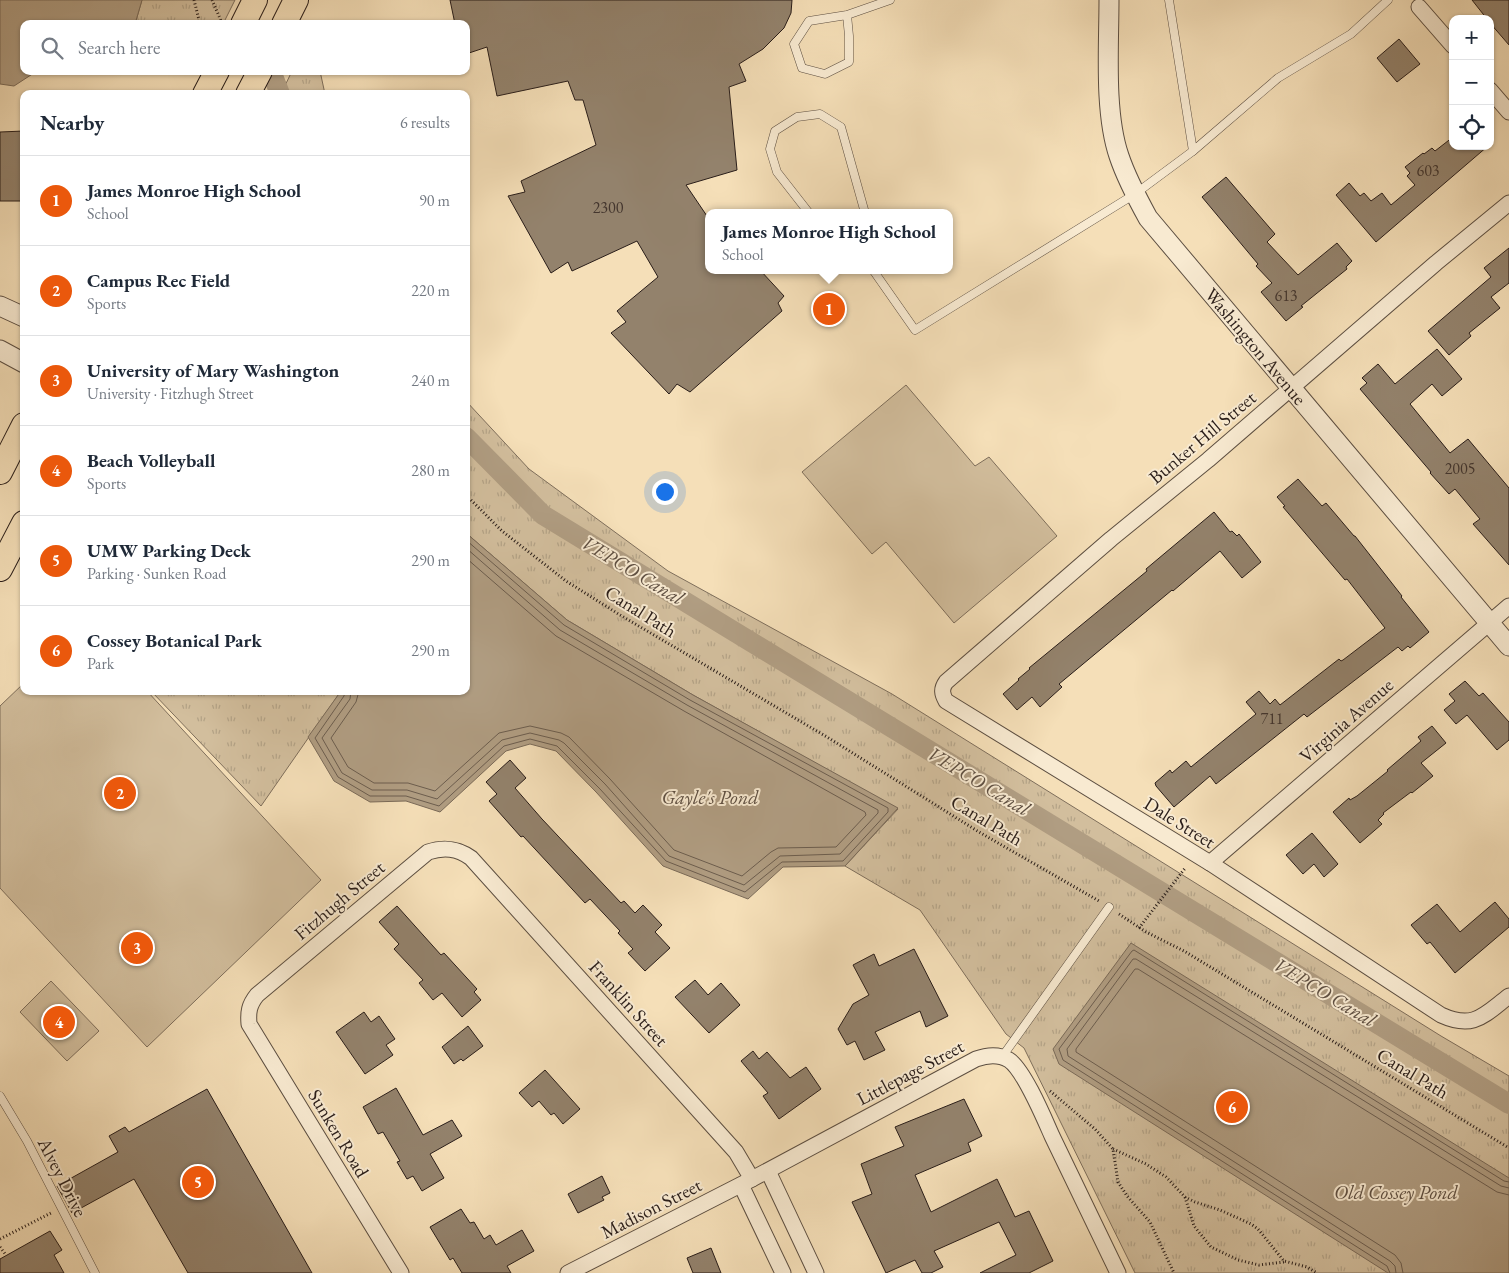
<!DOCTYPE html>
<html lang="en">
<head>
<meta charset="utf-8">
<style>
	body { margin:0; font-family:"EB Garamond",serif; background:#f6f6f7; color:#1f2937 }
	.controls { position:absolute; right:15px; top:15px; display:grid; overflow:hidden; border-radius:10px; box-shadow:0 1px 4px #0004 }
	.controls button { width:45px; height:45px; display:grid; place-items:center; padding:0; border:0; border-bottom:1px solid #e0e1e3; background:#fff; color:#1f2937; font:25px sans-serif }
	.you { position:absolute; left:664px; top:491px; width:18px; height:18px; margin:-12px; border:4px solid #fff; border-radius:50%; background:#1a73e8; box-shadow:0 0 0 8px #1a73e833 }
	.badge { display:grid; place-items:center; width:32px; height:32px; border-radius:50%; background:#ea580c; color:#fff; font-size:16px; font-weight:700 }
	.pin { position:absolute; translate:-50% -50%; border:2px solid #fff; box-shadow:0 1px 5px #0006 }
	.popup { position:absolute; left:705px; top:209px; width:248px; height:65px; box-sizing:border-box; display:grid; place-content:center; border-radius:10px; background:#fff; filter:drop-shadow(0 1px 4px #0005); font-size:16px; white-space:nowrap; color:#747a83 }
	.popup b { font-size:19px; color:#1f2937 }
	.popup::after { content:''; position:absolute; left:50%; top:100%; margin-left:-10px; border:10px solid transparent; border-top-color:#fff }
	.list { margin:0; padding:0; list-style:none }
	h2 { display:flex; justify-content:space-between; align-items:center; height:65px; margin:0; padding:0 20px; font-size:21px }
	h2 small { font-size:16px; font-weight:400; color:#747a83 }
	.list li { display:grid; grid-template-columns:32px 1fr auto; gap:15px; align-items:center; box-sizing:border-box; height:90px; padding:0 20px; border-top:1px solid #e0e1e3 }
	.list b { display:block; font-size:19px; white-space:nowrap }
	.list p { margin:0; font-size:16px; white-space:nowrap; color:#747a83 }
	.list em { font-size:16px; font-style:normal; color:#747a83 }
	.icon { flex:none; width:28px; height:28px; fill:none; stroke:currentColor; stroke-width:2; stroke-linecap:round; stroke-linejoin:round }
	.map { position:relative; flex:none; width:1509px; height:1273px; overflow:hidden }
	.search { position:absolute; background:#fff; box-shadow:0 1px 4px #0004; left:20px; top:20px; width:450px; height:55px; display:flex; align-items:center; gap:12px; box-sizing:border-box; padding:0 18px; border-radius:10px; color:#747a83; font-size:19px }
	.panel { position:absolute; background:#fff; box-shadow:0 1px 4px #0004; left:20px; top:90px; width:450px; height:605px; border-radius:10px }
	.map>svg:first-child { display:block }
	.grass { fill:url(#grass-tufts); stroke:#7e6e5b }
	.pitch { fill:#d2be9d; stroke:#7e6e5b }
	.water { fill:#b09d82; stroke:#7a6a58 }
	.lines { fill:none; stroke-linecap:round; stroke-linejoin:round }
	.shore { stroke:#6c5d4e; stroke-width:1 }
	.canal { stroke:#b09d82; stroke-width:20 }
	.building { fill:#93826c; stroke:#291d19 }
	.service-casing { stroke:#5c4e41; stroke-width:9 }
	.minor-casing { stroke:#5c4e41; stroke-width:17 }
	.tertiary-casing { stroke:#5c4e41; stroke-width:21 }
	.primary-casing { stroke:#291d19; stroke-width:26 }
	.path { stroke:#291d19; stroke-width:3; stroke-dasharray:1 2.5; stroke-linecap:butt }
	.service { stroke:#f8ead1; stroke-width:8 }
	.minor { stroke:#f8ead1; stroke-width:15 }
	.tertiary { stroke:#f8ead1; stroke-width:19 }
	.primary { stroke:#f5dfb8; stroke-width:24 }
	.labels { text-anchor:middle; stroke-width:4; stroke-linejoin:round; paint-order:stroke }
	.number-label { font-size:16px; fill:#44362e }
	.street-label { font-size:19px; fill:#291d19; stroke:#f8ead1 }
	.water-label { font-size:20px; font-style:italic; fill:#5f5043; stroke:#f8ead1 }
</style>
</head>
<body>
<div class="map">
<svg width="1509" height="1273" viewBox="0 0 1509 1273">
	<defs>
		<pattern id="grass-tufts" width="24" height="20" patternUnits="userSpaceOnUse" patternTransform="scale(1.25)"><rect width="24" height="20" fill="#d2be9d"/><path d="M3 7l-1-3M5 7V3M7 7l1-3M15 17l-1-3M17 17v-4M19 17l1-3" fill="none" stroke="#b4a387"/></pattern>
	</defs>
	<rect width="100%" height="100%" fill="#f5dfb8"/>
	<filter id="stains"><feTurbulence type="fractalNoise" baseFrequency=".004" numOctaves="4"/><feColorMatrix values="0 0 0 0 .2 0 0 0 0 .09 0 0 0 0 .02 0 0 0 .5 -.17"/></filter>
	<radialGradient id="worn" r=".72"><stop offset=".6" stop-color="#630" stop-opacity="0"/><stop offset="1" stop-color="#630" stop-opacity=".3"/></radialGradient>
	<g class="grass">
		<polygon points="142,0 235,0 223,24 135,24"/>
		<polygon points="292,71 320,71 325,94 281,94"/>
		<polygon points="466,401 529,469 668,571 892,694 1441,1036 1509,1076 1509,1273 1135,1273 1024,1048 1006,1034 920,910 845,866 898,809 693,695 567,620 466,533"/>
		<polygon points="151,691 341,691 261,806"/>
	</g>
	<g class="pitch">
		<polygon points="906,385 975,466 989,457 1057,536 954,623 886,542 872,554 802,472"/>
		<polygon points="24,683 24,691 147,691 321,880 147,1047 0,888 0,706"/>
		<polygon points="51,981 99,1031 67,1061 20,1012"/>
	</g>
	<g class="water">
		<polygon points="0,0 142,0 135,24 24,24 24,71 37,71 14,86 0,84"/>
		<polygon points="466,533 567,620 693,695 898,808 845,866 783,867 748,899 663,866 596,792 556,751 530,744 506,751 440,812 406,801 370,802 334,781 308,737 341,691 466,691"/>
		<polygon points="1131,943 1509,1178 1509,1273 1388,1273 1059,1064 1053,1049"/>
	</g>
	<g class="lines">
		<g class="shore">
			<polyline points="345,691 344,696 315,738 338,777 370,796 406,796 439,806 504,746 530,739 557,746 600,789 666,861 745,892 782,862 843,861 888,812 888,808 690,700 564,625 466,540"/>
			<polyline points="351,691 350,699 322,738 342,773 372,790 407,790 437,799 502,740 530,733 559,740 564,743 605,784 669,856 744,885 780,856 840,854 878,813 878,810 687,705 560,630 466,548"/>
			<polyline points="359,691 356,702 331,738 348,767 374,783 408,783 435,791 499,733 530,726 561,733 569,737 610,779 674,850 742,876 771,852 778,848 836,847 866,815 865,812 684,711 556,636 466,558"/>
			<polyline points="1390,1273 1387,1266 1063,1060 1059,1049 1132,951 1134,950 1504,1181 1509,1182"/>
			<polyline points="1396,1273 1395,1266 1390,1261 1068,1056 1067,1049 1133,959 1136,959 1501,1186 1509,1188"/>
			<polyline points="1403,1273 1401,1263 1395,1255 1076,1052 1076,1049 1135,969 1138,969 1497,1192 1509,1195"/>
		</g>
		<g class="canal">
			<polyline points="271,71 280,94"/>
			<polyline points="466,437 543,515 1509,1104"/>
		</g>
	</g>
	<g class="building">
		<polygon points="450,0 792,0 791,13 784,28 763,49 739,64 746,81 729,87 737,170 686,185 709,219 709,270 760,270 784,296 778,303 782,311 690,392 677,384 669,394 611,333 626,322 617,311 658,277 637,241 572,271 568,262 551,273 508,196 525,192 521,181 596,145 583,100 575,100 568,81 497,96 487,47 466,54 466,24 455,24"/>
		<polygon points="1472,0 1509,0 1509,45 1490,23 1490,19 1487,19"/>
		<polygon points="1399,39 1420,64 1397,82 1377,58"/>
		<polygon points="24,131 24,201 0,201 0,132"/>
		<polygon points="1453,137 1453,146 1488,146 1376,242 1336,195 1349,183 1360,196 1364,193 1371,201 1382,193 1391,205 1415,185 1407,176 1410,173 1405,167 1423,153 1424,154 1432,148 1435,151"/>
		<polygon points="1226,177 1275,234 1267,242 1298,275 1337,243 1352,261 1346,267 1347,269 1301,306 1303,307 1286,321 1261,292 1272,283 1256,266 1258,264 1202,197"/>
		<polygon points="1509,248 1509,283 1491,297 1500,308 1469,333 1471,336 1449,355 1428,331 1491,277 1484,268"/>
		<polygon points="1437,349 1462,379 1442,396 1432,384 1410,404 1450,453 1468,439 1509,488 1509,565 1473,524 1480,519 1455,489 1449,494 1430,473 1431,472 1360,389 1367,383 1362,378 1378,364 1395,384"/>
		<polygon points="1298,479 1322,506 1326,503 1354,536 1355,536 1402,596 1401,597 1429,632 1410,648 1408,646 1402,651 1398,647 1307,717 1304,714 1216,784 1210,776 1174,807 1156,786 1155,783 1170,770 1172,773 1186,761 1191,767 1256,714 1246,702 1259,691 1270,704 1275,699 1280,705 1339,659 1341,661 1343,660 1385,628 1347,579 1345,580 1283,507 1285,506 1277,497"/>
		<polygon points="1214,512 1230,532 1232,531 1237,536 1239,534 1261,562 1242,578 1220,551 1173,591 1172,590 1059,684 1062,687 1040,707 1032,697 1017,710 1003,694 1019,680 1018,679 1030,669 1029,668 1147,571 1146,569"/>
		<polygon points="1465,681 1479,696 1483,693 1509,722 1509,740 1497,750 1467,715 1456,724 1444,710 1455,701 1449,694"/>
		<polygon points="1432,726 1446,743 1421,763 1433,776 1412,793 1411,792 1383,813 1384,814 1378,820 1382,824 1360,843 1333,812 1349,798 1350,800 1357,796 1388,771 1387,770 1421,741 1418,737"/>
		<polygon points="510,760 526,778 515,788 542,819 621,903 624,901 635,913 643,905 662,925 655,932 670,948 645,971 628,953 633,949 618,933 620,931 590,899 585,903 523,836 521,837 489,801 497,794 486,782"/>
		<polygon points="1312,833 1338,864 1324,877 1314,864 1303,874 1286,855"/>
		<polygon points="1495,902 1509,919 1509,927 1455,973 1430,942 1427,944 1411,925 1437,904 1460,932"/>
		<polygon points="397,906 441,955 444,953 477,989 474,992 481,1000 462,1017 442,993 433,1000 419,983 423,980 394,949 399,944 379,922"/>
		<polygon points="914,949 948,1016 926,1027 920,1011 875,1032 885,1050 864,1060 855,1041 847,1045 838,1029 853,1004 869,995 853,965 874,954 879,966"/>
		<polygon points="695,980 708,995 721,983 740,1005 709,1033 675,997"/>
		<polygon points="364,1012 371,1022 379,1016 395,1039 386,1045 393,1055 365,1074 336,1032"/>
		<polygon points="468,1026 483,1046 463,1061 461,1059 454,1064 442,1047"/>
		<polygon points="753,1051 759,1059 767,1052 790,1078 806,1067 821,1089 779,1119 763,1096 768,1093 741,1061"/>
		<polygon points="545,1070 580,1109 563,1124 554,1113 551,1115 539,1101 532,1107 519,1093"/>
		<polygon points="396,1088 423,1135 452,1120 462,1136 430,1154 444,1178 422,1191 413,1176 407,1179 397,1162 400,1161 383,1132 378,1134 363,1107"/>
		<polygon points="207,1089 312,1273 188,1273 134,1179 72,1213 57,1186 118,1152 109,1136 125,1127 129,1132"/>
		<polygon points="964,1099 982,1136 968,1143 971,1151 915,1175 931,1212 997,1179 1015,1217 1029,1211 1053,1261 1029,1273 980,1273 1016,1255 999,1222 934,1251 943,1267 931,1273 922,1273 915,1260 886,1273 852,1202 872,1194 861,1164 904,1146 895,1127"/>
		<polygon points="602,1176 610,1193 602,1197 604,1200 578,1213 568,1194"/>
		<polygon points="461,1209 470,1223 474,1222 484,1239 490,1235 496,1245 522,1230 534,1251 507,1266 511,1273 462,1273 453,1258 450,1260 430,1227"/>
		<polygon points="50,1231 62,1250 54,1255 64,1273 0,1273 0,1259"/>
		<polygon points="711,1248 721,1273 693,1273 687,1258"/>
	</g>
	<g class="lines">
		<g class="service-casing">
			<g id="service">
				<polyline points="1169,0 1193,151 1278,78 1351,34 1388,0"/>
				<polyline points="847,15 849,36 849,62 825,74 802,68 794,44 809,21 847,15 890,0"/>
				<polyline points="809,213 777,172 770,149 775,131 797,117 820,114 841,127 865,213"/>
				<polyline points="873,270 915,330 1135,194 1193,151"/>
				<polyline points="1002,1057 1109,907"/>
				<polyline points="0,1096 27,1141 95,1273"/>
			</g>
		</g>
		<g class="minor-casing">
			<g id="minor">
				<polyline points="1419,7 1453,46"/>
				<polyline points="1490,90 1509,112"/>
				<path d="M1509,203L1436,263L1208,460L1111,539L946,682C941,689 942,694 946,701L1210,863L1441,1015C1474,1030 1484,1015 1509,996"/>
				<polyline points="1210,863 1509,606"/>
				<polyline points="768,1171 816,1273"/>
				<polyline points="741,1185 783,1273"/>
				<path d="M401,1273L249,1024C248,1012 249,1005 257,995L428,852C444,847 457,848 471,858L736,1152L752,1179"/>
				<path d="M568,1273L752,1179L976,1059C987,1055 999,1054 1009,1060C1024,1070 1044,1118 1052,1136C1074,1181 1096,1227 1118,1273"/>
			</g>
		</g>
		<g class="tertiary-casing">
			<g id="tertiary">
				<path d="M1109,0C1109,47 1104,112 1119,156C1126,177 1137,198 1148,218L1509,646"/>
				<polyline points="0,306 24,317"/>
				<polyline points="0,350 24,363"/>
			</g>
		</g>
		<g class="primary-casing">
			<g id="primary">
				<polyline points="243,24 255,0"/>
				<polyline points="284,24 296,0"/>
				<polyline points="205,94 217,71"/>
				<polyline points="248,94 260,71"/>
				<polyline points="0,472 24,425"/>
				<polyline points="0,569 24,523"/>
			</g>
		</g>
		<g class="path">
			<polyline points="194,0 200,24"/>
			<polyline points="212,0 222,23"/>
			<polyline points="466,495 502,531 566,581 620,615 827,737 979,832 1099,901"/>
			<polyline points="1119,914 1146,932 1184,951 1509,1148"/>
			<polyline points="1139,928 1186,867"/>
			<polyline points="1050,1091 1095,1129 1113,1149 1118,1182 1127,1196 1150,1222 1174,1273"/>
			<polyline points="1113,1149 1146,1164 1166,1177 1185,1197 1195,1202 1220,1210 1251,1224 1258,1229 1284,1261 1307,1267 1317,1273"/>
			<polyline points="1185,1197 1194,1226 1211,1247 1238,1260 1259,1265 1284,1262"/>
			<polyline points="0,1239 51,1213"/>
			<polyline points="0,1247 6,1255"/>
		</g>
		<use href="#service" class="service"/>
		<use href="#minor" class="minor"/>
		<use href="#tertiary" class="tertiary"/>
		<use href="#primary" class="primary"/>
	</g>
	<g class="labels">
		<g class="number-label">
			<text x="1428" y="176">603</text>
			<text x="608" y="213">2300</text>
			<text x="1286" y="301">613</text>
			<text x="1460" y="474">2005</text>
			<text x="1272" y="724">711</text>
		</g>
		<g class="street-label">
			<text transform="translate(1256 346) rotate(50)" y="7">Washington Avenue</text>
			<text transform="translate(1202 437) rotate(-40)" y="7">Bunker Hill Street</text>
			<text transform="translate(641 611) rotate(32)" y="7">Canal Path</text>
			<text transform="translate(1346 720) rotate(-41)" y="7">Virginia Avenue</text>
			<text transform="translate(987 820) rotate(31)" y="7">Canal Path</text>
			<text transform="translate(1180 822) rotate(32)" y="7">Dale Street</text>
			<text transform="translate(339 900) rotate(-40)" y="7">Fitzhugh Street</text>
			<text transform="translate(629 1003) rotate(48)" y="7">Franklin Street</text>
			<text transform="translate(910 1072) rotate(-28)" y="7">Littlepage Street</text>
			<text transform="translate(1413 1073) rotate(31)" y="7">Canal Path</text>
			<text transform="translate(339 1133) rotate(59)" y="7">Sunken Road</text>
			<text transform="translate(63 1177) rotate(63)" y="7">Alvey Drive</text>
			<text transform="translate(651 1208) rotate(-27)" y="7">Madison Street</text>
		</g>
		<g class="water-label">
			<text transform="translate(633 570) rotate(31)" y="7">VEPCO Canal</text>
			<text transform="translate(979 781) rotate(31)" y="7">VEPCO Canal</text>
			<text x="710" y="804">Gayle's Pond</text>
			<text transform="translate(1325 992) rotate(31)" y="7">VEPCO Canal</text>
			<text x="1396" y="1199">Old Cossey Pond</text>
		</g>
	</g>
	<rect width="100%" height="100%" filter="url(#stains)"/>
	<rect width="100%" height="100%" fill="url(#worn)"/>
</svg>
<div class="controls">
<button>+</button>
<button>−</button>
<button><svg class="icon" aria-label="locate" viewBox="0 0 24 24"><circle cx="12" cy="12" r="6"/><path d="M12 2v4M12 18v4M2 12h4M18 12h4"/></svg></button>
</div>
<div class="you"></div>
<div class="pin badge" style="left:829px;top:309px">1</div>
<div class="popup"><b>James Monroe High School</b>School</div>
<div class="pin badge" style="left:120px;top:793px">2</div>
<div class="pin badge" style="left:137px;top:948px">3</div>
<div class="pin badge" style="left:59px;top:1022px">4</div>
<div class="pin badge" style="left:198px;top:1182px">5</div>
<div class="pin badge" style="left:1232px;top:1107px">6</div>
<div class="search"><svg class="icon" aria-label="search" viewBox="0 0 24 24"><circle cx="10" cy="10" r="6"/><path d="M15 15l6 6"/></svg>Search here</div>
<section class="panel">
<h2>Nearby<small>6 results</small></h2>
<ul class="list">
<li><span class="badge">1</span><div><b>James Monroe High School</b><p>School</p></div><em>90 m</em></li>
<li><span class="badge">2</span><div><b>Campus Rec Field</b><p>Sports</p></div><em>220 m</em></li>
<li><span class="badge">3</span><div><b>University of Mary Washington</b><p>University · Fitzhugh Street</p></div><em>240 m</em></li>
<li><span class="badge">4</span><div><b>Beach Volleyball</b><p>Sports</p></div><em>280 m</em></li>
<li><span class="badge">5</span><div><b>UMW Parking Deck</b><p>Parking · Sunken Road</p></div><em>290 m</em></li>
<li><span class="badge">6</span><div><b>Cossey Botanical Park</b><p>Park</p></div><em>290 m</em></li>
</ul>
</section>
</div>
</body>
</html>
